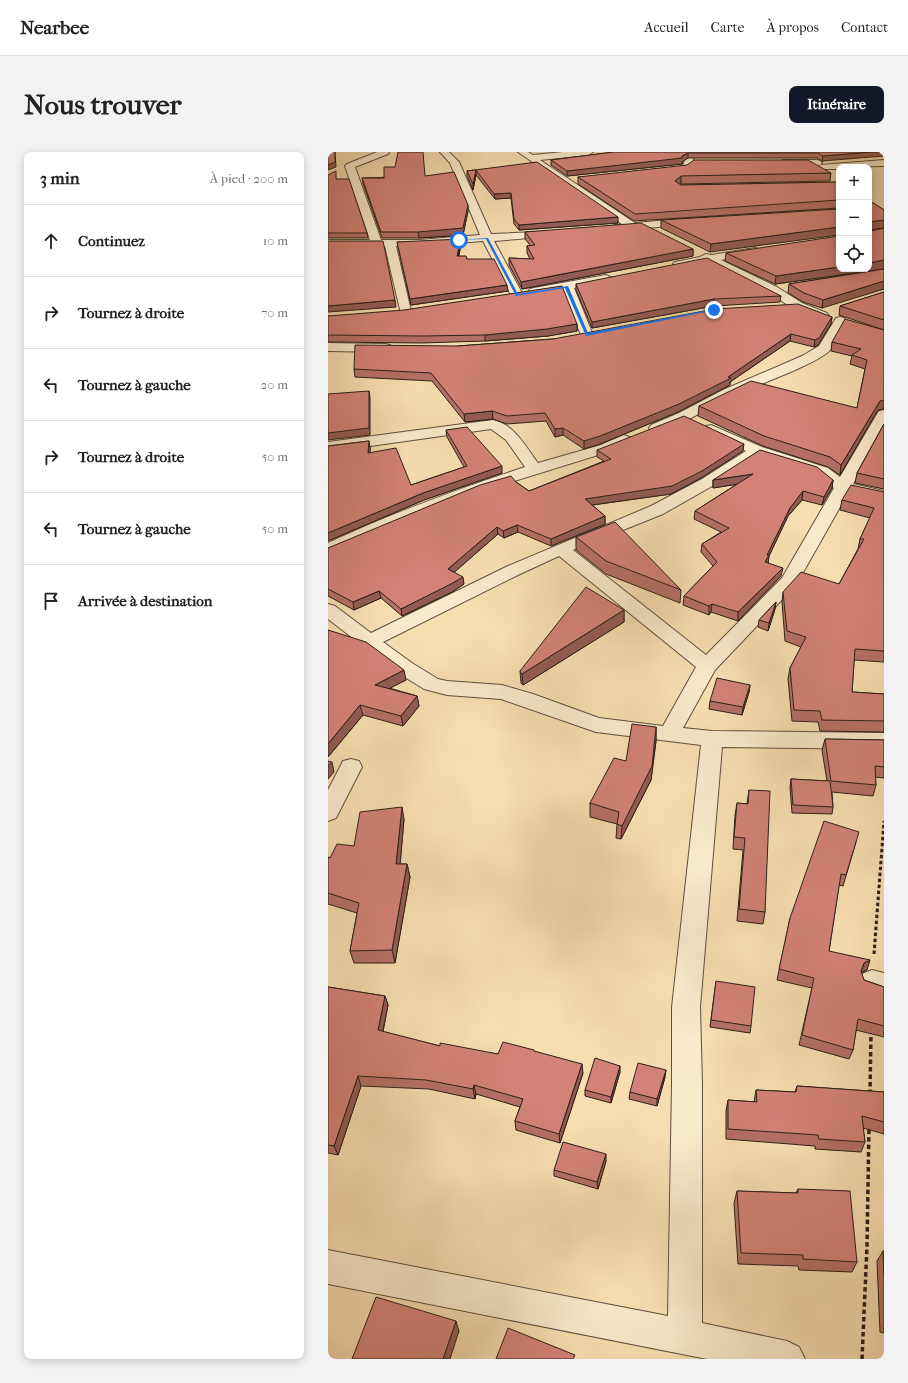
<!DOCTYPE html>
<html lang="fr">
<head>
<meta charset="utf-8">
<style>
	body { margin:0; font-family:"IM FELL French Canon",serif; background:#f2f2f2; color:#222 }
	.controls { position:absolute; right:12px; top:12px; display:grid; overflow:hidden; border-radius:8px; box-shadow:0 2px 10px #0003 }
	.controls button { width:36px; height:36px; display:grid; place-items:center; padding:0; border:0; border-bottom:1px solid #e0e0e0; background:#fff; color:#222; font:20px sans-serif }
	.stop { position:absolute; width:12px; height:12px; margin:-9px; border:3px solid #1a73e8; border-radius:50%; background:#fff }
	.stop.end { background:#1a73e8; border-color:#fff; box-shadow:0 1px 4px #0008 }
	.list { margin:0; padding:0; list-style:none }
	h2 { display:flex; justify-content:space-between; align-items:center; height:52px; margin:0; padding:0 16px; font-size:17px }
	h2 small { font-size:13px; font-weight:400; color:#767676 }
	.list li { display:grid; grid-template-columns:26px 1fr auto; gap:12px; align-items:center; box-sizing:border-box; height:72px; padding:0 16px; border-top:1px solid #e0e0e0 }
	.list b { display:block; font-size:15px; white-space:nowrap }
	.list em { font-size:13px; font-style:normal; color:#767676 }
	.icon { flex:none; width:22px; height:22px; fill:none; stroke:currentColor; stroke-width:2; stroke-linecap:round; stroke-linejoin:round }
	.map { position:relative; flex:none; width:556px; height:1207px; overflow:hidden; border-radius:8px }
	header { display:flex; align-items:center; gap:24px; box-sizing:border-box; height:56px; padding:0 20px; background:#fff; border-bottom:1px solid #e0e0e0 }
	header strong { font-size:19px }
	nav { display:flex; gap:22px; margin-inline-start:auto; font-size:14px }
	.intro { display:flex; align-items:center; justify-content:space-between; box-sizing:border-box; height:96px; padding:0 24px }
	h1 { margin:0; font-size:28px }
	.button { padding:10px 18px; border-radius:8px; background:#111827; color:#fff; font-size:14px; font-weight:700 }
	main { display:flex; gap:24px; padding:0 24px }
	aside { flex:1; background:#fff; border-radius:8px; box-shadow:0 2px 10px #0003 }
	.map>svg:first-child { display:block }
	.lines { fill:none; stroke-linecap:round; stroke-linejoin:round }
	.minor-casing { stroke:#5e4f3f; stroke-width:2 }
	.path-far1 { stroke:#2b1f19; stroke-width:3; stroke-dasharray:3.5 2.5; stroke-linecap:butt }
	.path { stroke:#2b1f19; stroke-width:3.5; stroke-dasharray:4.5 3; stroke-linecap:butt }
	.minor { fill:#faeacc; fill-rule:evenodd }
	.wall { fill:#b57066; stroke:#2b1f19 }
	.shaded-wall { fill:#935b53; stroke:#2b1f19 }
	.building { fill:#d28277; stroke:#2b1f19 }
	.route { fill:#1a73e8 }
</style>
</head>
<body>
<header>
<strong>Nearbee</strong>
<nav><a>Accueil</a><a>Carte</a><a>À propos</a><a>Contact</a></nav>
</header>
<div class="intro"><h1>Nous trouver</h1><a class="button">Itinéraire</a></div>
<main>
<aside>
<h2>3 min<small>À pied · 200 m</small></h2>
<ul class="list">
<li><svg class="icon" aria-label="ahead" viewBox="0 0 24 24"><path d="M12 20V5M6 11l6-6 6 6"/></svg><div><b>Continuez</b></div><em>10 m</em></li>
<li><svg class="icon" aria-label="right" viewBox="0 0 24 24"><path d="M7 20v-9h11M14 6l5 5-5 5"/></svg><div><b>Tournez à droite</b></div><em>70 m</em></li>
<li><svg class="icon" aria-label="left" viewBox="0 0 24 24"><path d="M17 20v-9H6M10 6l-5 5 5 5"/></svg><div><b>Tournez à gauche</b></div><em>20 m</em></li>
<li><svg class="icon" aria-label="right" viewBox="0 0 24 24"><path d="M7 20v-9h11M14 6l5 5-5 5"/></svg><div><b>Tournez à droite</b></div><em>50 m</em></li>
<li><svg class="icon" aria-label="left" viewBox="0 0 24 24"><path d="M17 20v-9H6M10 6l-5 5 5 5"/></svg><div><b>Tournez à gauche</b></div><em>50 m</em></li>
<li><svg class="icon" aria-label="arrive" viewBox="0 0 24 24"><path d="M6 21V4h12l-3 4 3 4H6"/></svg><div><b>Arrivée à destination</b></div></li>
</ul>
</aside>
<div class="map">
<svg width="556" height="1207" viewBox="0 0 556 1207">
	<rect width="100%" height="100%" fill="#f7deb0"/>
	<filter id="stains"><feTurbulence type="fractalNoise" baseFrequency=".005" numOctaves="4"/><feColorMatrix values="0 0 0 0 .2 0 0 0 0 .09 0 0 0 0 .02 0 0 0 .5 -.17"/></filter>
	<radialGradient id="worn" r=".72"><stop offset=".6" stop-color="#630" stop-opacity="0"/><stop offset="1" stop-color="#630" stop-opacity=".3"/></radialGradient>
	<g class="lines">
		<g class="minor-casing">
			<g id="minor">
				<polygon points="49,0 61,0 60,2 27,15 53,88 91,88 152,83 122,11 112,0 121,0 131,10 163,82 230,79 231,81 230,83 226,84 166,89 195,143 193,146 185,146 183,143 155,89 91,94 68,94 83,159 81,162 73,162 57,94 0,94 0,88 42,88 17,14 19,12"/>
				<polygon points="190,0 200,0 205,3 235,0 265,0 261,3 212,8 307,71 362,66 367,69 362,72 287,79 283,78 282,76 283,74 294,72"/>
				<polygon points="359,0 367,0 354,52 357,63 352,66 347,63 344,52"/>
				<polygon points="455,8 489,8 492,9 494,11 492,13 556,8 556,14 511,15 511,17 492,17 490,15 492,13 452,13 450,11"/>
				<polygon points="427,96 431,97 433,99 431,101 393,108 449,135 474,151 499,161 501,164 499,167 491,167 466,157 441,141 380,110 351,115 347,114 345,112 347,110 372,105 378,102 383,103"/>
				<polygon points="278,123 282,125 284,127 282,129 246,136 265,183 264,186 254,186 253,183 234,138 206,144 202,143 200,140 202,137 206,136"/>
				<path d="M512,165L516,166L518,169L503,197C494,210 425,235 406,243C392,250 379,258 365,265C354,271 335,282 323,279L321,276L323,273L351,261L395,238L474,204L491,194L508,166Z"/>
				<polygon points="0,191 57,192 62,193 64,196 62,199 57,200 0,199"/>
				<path d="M556,258V275L525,332L556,339V349L520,341L468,433L387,518L355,576L384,579L556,581V597L394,595L372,855L374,932V1171L459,1189L471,1195L477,1207H379L0,1132V1098L340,1164L344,932V855L373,593L268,580L173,547L119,543L96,537L70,521L0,467V452L7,454L43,481L180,414L323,354L374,327L418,299L378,280L376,277L378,274L383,273L434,295L500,316L512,325L549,262L551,259ZM431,304L488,322L506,336L454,426L378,503L245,398L335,362L386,333ZM231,404L368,515L335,574L271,566L205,542L174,533L119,529L110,527L84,511L55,490L192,422Z"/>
				<path d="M165,268C187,273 197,294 210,311L273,293L291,285L296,283L301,285L304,288L301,291L283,299L177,332L108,357L0,403V391C64,361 130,337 197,315L178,288L163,277L0,300V290Z"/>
				<polygon points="23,607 31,609 34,615 8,666 0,669 0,638 15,609"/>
				<polygon points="544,818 556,821 556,845 534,838 531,830 534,822"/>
			</g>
		</g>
		<polyline class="path-far1" points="546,802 556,669"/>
		<g class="path">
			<polyline points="542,942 543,879"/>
			<polyline points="534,1207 539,1094 541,975"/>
		</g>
		<use href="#minor" class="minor"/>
	</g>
	<g class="wall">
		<polygon points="286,0 556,0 494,9 489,6 360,6 354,10 354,12 239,24 223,13 223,8"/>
		<polygon points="147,18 290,71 191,78 186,72 183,46 167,47 148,23 145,38 139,24 139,19"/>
		<polygon points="503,21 502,29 353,32 352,32 353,33 511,30 511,56 306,69 250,32 250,25"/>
		<polygon points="0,23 9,27 39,81 40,86 0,86"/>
		<polygon points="97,24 140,59 135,83 91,86 54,86 35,32 34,26"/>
		<polygon points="542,49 556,58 556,76 542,78 543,79 556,76 556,117 447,132 397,109 398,101 511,117"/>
		<polygon points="511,57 382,100 333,76 333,68"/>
		<polygon points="197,80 365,97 365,104 194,137 181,113 181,106 202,107 199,101 199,94 202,93 197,87"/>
		<polygon points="69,90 133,92 131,104 139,107 180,139 83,153"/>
		<polygon points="556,117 494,156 475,150 460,141 461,132"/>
		<polygon points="248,132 453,144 452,150 386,154 264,176 248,138"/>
		<polygon points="556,140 556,178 511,163 512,154"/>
		<polygon points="0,164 249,172 249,179 220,184 157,189 94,191 0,190"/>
		<polygon points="504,165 503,172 490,193 486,195 462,189 402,230 402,233 350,260 272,292 256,297 235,283 227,285 218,269 179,272 165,267 137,270 104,229 27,225 26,217 130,194 225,187"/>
		<polygon points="556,178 556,257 550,258 512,323 500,315 435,294 370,264 371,254 529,256 537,217 522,212 524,204 503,199 504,190"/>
		<polygon points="556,272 556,337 527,331 529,321"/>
		<polygon points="118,278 174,321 96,348 0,389 0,294 41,289 42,296 42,301 83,333 136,315 119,285"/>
		<polygon points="269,298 415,299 373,326 343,342 264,353 277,364 277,372 223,394 190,380 176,386 170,382 126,420 136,432 124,440 74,464 53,446 26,458 0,444 0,396 188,330 201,339 276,309 269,305"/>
		<polygon points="385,328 505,328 504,336 494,353 474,348 460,364 441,404 440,411 453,424 410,469 383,460 381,463 355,453 356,444 385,414 373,400 374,392 393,380 366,367 367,359 409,332 385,336"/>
		<polygon points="556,340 556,510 526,508 524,540 556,542 556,580 492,579 490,570 464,569 460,527 462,516 473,495 457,489 454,450 455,440 511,432 530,397 532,387 542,366 512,358 514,348"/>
		<polygon points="248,385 353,438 352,451 278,422 248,398"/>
		<polygon points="448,450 447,457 440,479 430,475 431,468"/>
		<polygon points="296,458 296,470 195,533 193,531 192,519"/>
		<polygon points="0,478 78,528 61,536 89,544 91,554 75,574 35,563 0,605"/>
		<polygon points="422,533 421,540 414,563 381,557 382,549"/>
		<polygon points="328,575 328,589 323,628 293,687 288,686 289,672 262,665 262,651"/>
		<polygon points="497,587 556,588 556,626 547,625 548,633 545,644 504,640 505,655 504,662 464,661 462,635 463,627 499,629 494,598"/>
		<polygon points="421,638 437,760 435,772 409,769 415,698 405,697 407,663 409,651 419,652"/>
		<polygon points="76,667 72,712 79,712 82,725 67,811 26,811 22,799 29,761 0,752 0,705 2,706 26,694"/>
		<polygon points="528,690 515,734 511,733 501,799 539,818 533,821 536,828 556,835 556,885 528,878 525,898 521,907 471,893 484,836 449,828 462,766"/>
		<polygon points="388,829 423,874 422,881 382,875"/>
		<polygon points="0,835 57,844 60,853 55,880 112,894 170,902 206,900 255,921 232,991 188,978 187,969 192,955 148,942 147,947 101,937 33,934 10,1003 0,1001"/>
		<polygon points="292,920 283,951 257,944 257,938"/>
		<polygon points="337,925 329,954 301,947 302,940"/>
		<polygon points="469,934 556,940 556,982 535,976 537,990 533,1000 487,997 487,994 398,987 398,959 400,948 426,950 428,938 467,940"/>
		<polygon points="278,1009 270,1037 226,1024 226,1018"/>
		<polygon points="470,1037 529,1110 524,1120 471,1118 470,1114 410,1112 406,1051 409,1039 468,1041"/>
		<polygon points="555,1099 556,1099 556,1181 552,1180 549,1109"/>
	</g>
	<g class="shaded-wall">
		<polygon points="7,0 8,15 0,18 0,13"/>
		<polygon points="543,0 556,0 556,4 494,9 495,4"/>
		<polygon points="360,1 360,6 354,10 354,12 239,24 239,19 354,4"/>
		<polygon points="148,18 148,23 145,38 145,32"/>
		<polygon points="353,24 353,32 347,37 347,29"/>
		<polygon points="183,41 183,46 167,47 166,42"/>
		<polygon points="140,53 140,59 135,83 91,86 90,80"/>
		<polygon points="290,65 290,71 191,78 191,73"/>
		<polygon points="556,68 556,76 541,78 541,70"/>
		<polygon points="511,75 511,83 382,100 383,92"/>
		<polygon points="133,87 133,92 129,110 129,104"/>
		<polygon points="365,97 365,104 194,137 193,130"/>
		<polygon points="556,108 556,117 447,132 448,124 511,115 511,117 541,117 541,111"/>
		<polygon points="556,129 556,137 494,156 495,148"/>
		<polygon points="179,133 180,139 83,153 82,147"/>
		<polygon points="386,147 386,154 264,176 264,170"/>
		<polygon points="67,148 68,155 0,160 0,154"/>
		<polygon points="504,165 503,172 490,193 486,195 487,188"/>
		<polygon points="249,172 249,179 220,184 157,189 157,183"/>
		<polygon points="463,182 462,189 402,230 402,233 350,260 272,292 256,297 256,289 400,225"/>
		<polygon points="41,239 42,245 42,283 0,288 0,281"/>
		<polygon points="556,248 556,257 550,258 512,323 513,313 552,249"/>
		<polygon points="164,259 165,267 137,270 136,262"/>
		<polygon points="235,276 235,283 227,285 227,277"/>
		<polygon points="41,289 42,296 42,308 40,301"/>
		<polygon points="416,292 415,299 373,326 343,342 257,354 257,347"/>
		<polygon points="174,314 174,321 96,348 0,389 0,381 95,341"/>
		<polygon points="425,322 424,330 385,336 385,328"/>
		<polygon points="505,328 504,336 494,353 496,345"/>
		<polygon points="475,339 474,348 460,364 441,404 440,412 436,419 439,403 462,356"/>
		<polygon points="277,364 277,372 223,394 223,387"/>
		<polygon points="189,373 190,380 176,386 175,379"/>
		<polygon points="169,375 170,382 121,425 120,417"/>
		<polygon points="455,416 453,424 410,469 410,460"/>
		<polygon points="135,425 136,432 124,440 74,464 73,457"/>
		<polygon points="51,439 53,446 26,458 25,450"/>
		<polygon points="448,450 447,457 440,479 441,471"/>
		<polygon points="384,452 383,460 381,463 381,454"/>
		<polygon points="296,458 296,470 195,533 194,522"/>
		<polygon points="76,518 78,528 49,543 47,533"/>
		<polygon points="422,533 421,540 414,563 415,555"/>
		<polygon points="89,544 91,554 75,574 73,564"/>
		<polygon points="32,553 35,563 0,605 0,592"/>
		<polygon points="328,575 328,589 323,628 293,687 294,674"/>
		<polygon points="4,610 6,620 0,627 0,614"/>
		<polygon points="74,655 76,667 71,725 68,712"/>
		<polygon points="79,712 82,725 67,811 64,798"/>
		<polygon points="542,808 539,818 533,821 530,829 536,811"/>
		<polygon points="57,844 60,853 53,888 50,878"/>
		<polygon points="254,912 255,921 232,991 231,982"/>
		<polygon points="292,914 292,920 283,951 283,945"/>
		<polygon points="338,918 337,925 329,954 329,947"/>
		<polygon points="30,924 33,934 10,1003 6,994"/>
		<polygon points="146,933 148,942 147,947 145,937"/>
		<polygon points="278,1002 278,1009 270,1037 269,1030"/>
		<polygon points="128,1169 131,1179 122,1207 115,1207"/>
	</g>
	<g class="building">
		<polygon points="0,0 7,0 7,10 0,13"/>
		<polygon points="70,0 95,0 97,24 126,20 140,53 135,76 90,80 53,80 34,26 56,26 56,15 67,15"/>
		<polygon points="286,0 543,0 495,4 490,1 360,1 354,4 354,6 239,19 223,8"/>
		<polygon points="366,8 480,8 503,21 353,24 347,29 353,33 511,30 511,48 307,62 250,25 359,13"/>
		<polygon points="209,10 290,65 191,73 186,67 183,41 166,42 148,18 145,32 139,19 147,18"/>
		<polygon points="8,19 8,27 21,27 39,81 0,81 0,23"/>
		<polygon points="541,47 542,49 556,58 556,68 541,70 541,74"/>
		<polygon points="511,57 511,75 383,92 333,68"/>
		<polygon points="313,71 365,97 193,130 181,106 206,107 199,94 207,93 197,80"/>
		<polygon points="556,76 556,108 541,111 541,77 543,79"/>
		<polygon points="511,84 511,115 448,124 398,101"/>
		<polygon points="133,87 129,104 138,104 139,107 166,107 179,133 82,147 69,90"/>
		<polygon points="0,89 55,89 67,148 0,154"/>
		<polygon points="379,106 453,144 386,147 264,170 248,132"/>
		<polygon points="556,117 556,129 495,148 476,141 461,132"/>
		<polygon points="234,134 249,172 219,177 157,183 94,184 0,183 0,164 76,158"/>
		<polygon points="556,140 556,168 512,154"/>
		<polygon points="470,152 504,165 491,186 487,188 463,182 400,225 403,226 351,252 272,284 256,289 235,276 227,277 217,261 179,264 164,259 136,262 103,221 26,217 27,193 130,194 225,187 387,157"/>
		<polygon points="517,167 556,178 556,248 552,249 513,313 502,305 436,284 371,254 423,229 529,256 539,208 524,203 533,197 504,190"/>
		<polygon points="41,239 41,276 0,281 0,242"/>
		<polygon points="356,264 416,292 374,319 344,334 257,347 277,364 223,387 189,373 175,379 169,375 120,417 135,425 123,432 73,457 51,439 25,450 0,437 0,396 152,333 183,324 188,330 201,339 283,307 269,298"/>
		<polygon points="556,272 556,327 529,321"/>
		<polygon points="139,275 174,314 95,341 0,381 0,294 41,289 40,301 68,296 83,333 139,314 118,278"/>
		<polygon points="432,298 489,315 505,328 496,345 475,339 462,356 439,403 441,403 437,410 455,416 410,460 384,452 381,454 356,444 389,410 374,392 401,376 367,359 425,322 385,328"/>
		<polygon points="523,333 556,340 556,499 527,497 524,540 556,542 556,569 494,568 492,559 466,558 462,516 478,485 459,479 455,440 473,420 511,432 536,387 532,387 546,356 514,348"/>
		<polygon points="287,370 353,438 278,409 248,385"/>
		<polygon points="258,435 296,458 194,522 192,519"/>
		<polygon points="448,450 441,471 431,468"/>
		<polygon points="0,478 38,490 76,518 47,533 89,544 73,564 32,553 0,592"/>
		<polygon points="389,526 422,533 415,555 382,549"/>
		<polygon points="304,572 328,575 324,614 294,674 289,672 291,660 262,651 286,606 298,609"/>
		<polygon points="497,587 556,588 556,615 547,614 548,633 503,629"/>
		<polygon points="0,609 4,610 0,614"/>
		<polygon points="463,627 502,629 505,655 465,653"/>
		<polygon points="421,638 442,639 437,760 411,757 417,686 406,685 409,651 420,652"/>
		<polygon points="74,655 68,712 79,712 64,798 22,799 31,751 0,741 0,705 2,706 9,692 26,694 32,660"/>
		<polygon points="496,669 531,680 518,723 513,722 501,799 542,808 536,811 533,819 536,828 556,835 556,874 530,867 525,898 474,883 486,826 451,817 462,766"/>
		<polygon points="388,829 427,835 423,874 383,868"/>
		<polygon points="0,835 57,844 50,878 112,894 112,891 170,902 175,890 206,898 206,899 254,912 231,982 187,969 195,947 146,933 145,937 98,928 30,924 6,994 0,993"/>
		<polygon points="267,906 292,914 283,945 257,938"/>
		<polygon points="310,911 338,918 329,947 302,940"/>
		<polygon points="469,934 556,940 556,970 534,964 537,990 491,987 490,983 400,977 400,948 429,950 428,938 468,940"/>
		<polygon points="235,990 278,1002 269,1030 226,1018"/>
		<polygon points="470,1037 522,1039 529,1110 475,1107 475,1103 413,1101 409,1039 470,1041"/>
		<polygon points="555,1099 556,1099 556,1122"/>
		<polygon points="48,1145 128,1169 115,1207 24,1207"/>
		<polygon points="180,1176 247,1203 245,1207 168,1207"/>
	</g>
	<polygon class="route" points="160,86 190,142 240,134 260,181 386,157 388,158 258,184 237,136 188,144 158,87 129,88"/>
	<rect width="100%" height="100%" filter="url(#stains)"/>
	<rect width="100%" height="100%" fill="url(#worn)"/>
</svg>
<div class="controls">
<button>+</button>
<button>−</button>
<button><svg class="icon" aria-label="locate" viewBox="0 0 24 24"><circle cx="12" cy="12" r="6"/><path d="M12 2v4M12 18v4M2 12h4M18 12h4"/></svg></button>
</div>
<div class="stop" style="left:131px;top:88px"></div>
<div class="stop end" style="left:386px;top:158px"></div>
</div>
</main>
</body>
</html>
